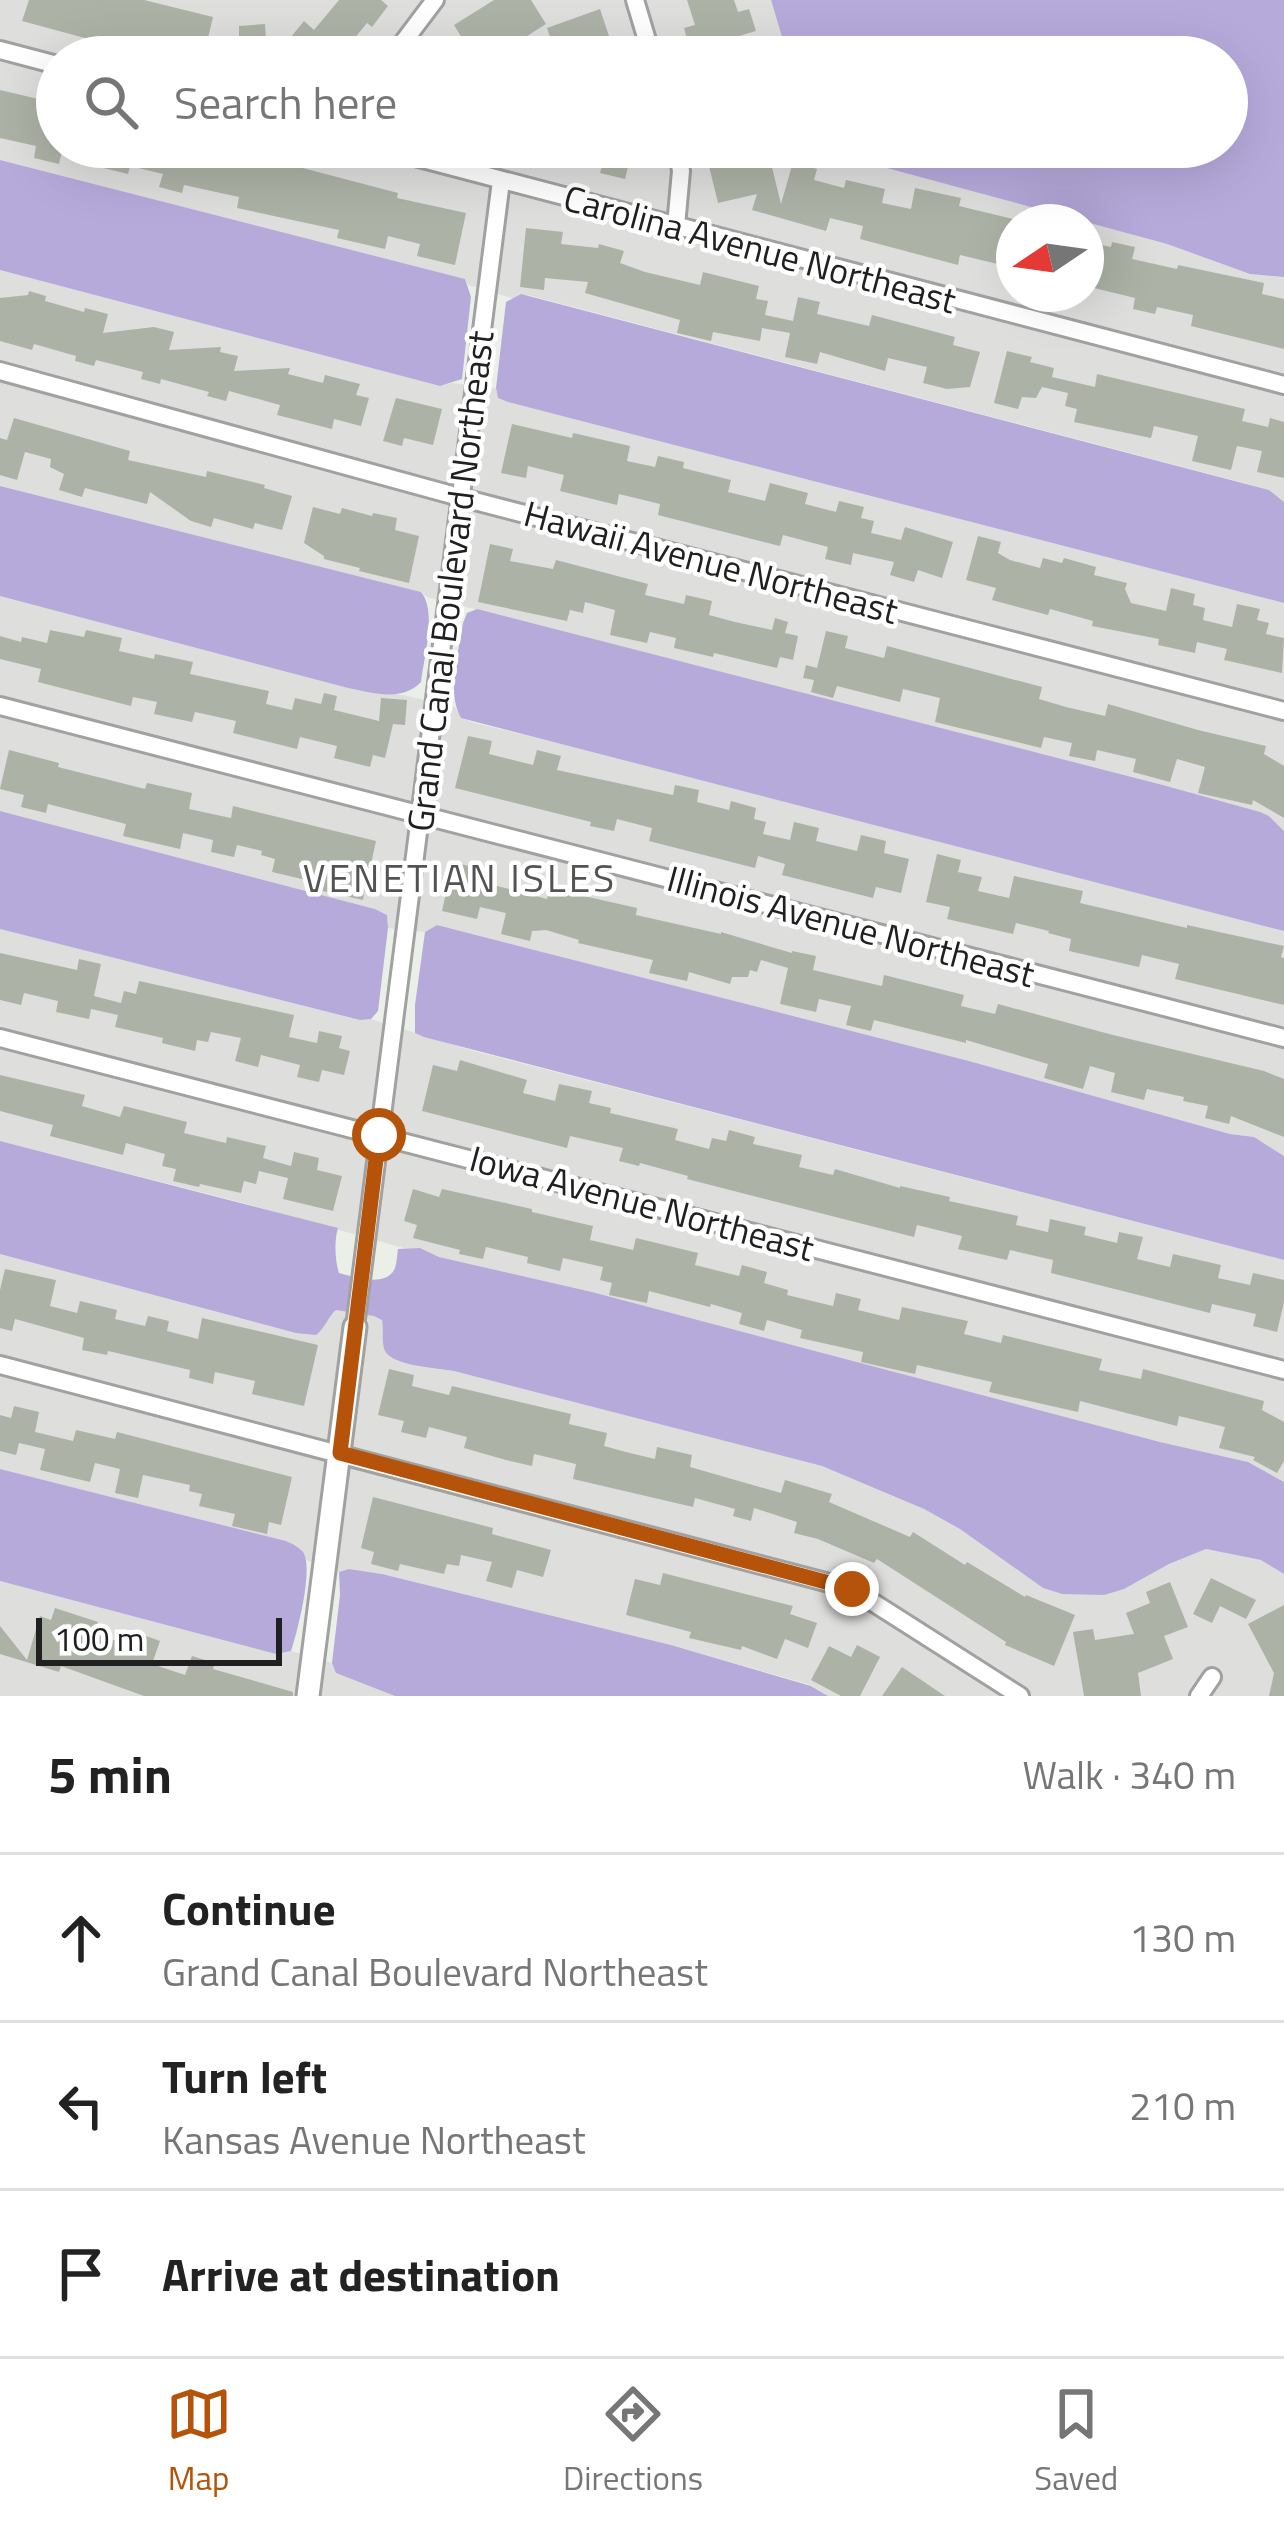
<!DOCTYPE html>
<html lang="en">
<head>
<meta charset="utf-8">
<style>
	body { margin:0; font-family:"Titillium Web",sans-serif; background:#f2f2f2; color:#222 }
	.compass { position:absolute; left:996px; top:204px; width:108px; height:108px; border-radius:50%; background:#fff; box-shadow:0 12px 48px #0002; rotate:257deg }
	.scale { position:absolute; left:36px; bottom:30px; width:246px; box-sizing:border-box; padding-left:12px; border:6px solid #202020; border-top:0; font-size:33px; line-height:42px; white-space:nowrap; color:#202020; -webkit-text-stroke:9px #fff; paint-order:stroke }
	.stop { position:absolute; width:36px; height:36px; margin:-27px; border:9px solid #b45309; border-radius:50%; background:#fff }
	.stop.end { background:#b45309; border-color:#fff; box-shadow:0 3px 12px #0008 }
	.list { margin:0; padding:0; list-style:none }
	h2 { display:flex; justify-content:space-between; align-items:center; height:156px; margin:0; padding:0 48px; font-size:51px }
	h2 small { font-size:39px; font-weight:400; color:#767676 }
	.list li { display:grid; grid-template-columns:78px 1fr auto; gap:36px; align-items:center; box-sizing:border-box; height:168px; padding:0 48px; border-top:3px solid #e0e0e0 }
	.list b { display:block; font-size:45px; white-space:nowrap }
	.list p { margin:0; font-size:39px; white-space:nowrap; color:#767676 }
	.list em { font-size:39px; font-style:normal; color:#767676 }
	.icon { flex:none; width:66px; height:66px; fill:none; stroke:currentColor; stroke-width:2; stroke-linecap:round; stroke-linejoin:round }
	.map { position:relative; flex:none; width:1284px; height:1696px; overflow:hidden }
	.search { position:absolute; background:#fff; box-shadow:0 12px 48px #0002; left:36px; right:36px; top:36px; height:132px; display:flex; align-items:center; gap:30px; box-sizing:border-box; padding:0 42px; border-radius:66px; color:#767676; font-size:45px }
	.sheet { height:660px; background:#fff }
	nav { display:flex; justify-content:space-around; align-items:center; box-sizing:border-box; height:168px; border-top:3px solid #e0e0e0; background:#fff; font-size:33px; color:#767676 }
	nav a { display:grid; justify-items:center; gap:6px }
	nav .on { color:#b45309 }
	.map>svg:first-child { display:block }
	.residential { fill:#dededd; fill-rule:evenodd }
	.water { fill:#b6aadb }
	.building { fill:#adb2a6 }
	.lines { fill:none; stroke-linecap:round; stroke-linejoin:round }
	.minor-casing { stroke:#a1a1a1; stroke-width:22 }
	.tertiary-casing { stroke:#a1a1a1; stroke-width:27 }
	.minor { stroke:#fff; stroke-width:16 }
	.tertiary { stroke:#fff; stroke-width:21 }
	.route { stroke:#b45309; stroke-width:15 }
	.labels { text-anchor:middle; stroke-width:9; stroke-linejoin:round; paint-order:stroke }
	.street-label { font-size:36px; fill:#202020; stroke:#fff }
	.neighbourhood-label { font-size:39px; letter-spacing:3px; fill:#535353; stroke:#fff }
</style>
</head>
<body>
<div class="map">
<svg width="1284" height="1696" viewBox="0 0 1284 1696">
	<rect width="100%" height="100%" fill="#eaf0e7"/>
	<g class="residential">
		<path d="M0,0H771L788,57H57V147H827L846,157L1167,244L1250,274L1284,277V502L1269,490L1248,484L528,295L512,298L468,285L464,279L0,160ZM1014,222H1086V294H1014Z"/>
		<polygon points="0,270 440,386 452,383 496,388 498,398 508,402 1284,603 1284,831 1269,816 1159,784 427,597 421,592 0,486"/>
		<polygon points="0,596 348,688 403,695 455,707 461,718 475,723 670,770 1284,931 1284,1156 1253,1137 1230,1134 969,1061 437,925 425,932 388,928 387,915 375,909 0,811"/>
		<polygon points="0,929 360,1020 371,1019 470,1050 1284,1260 1284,1482 1248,1462 1160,1442 592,1292 439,1257 420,1248 407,1249 240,1202 0,1141"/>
		<polygon points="0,1254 239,1318 329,1317 336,1310 344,1309 374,1316 382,1319 385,1332 383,1346 406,1363 454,1371 822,1466 924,1509 960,1529 1043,1588 1062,1594 1124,1589 1169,1564 1206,1549 1262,1560 1284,1574 1284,1696 828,1696 811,1685 671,1645 382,1574 349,1569 339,1572 306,1560 301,1550 286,1541 0,1469"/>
		<polygon points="0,1581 276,1654 291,1651 332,1663 337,1673 395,1696 0,1696"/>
	</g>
	<g class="water">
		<polygon points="771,0 1284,0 1284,277 1250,274 1167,244 846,157 827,147 1227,147 1227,57 788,57"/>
		<polygon points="0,160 465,279 471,297 462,379 440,386 0,270"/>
		<polygon points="521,294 1269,490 1284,502 1284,603 508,402 498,398 496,388 506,302"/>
		<path d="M0,486L421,592C437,611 424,657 421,682C402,702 373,693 348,688L0,596Z"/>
		<path d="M477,609L1159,784L1260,812L1269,816L1284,831V931L461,718C446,691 459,652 463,623L467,613Z"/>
		<polygon points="0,811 375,909 387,915 388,928 378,1011 371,1019 360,1020 0,929"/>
		<polygon points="437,925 969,1061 1230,1134 1254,1137 1284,1156 1284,1260 424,1037 415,1033 415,1005 425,932"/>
		<path d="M0,1141L338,1228C334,1240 335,1261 339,1273C354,1277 387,1288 395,1268C397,1262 397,1255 398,1249L420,1248L439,1257L592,1292L1160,1442L1248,1462L1284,1482V1574L1261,1560L1206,1549L1169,1564L1124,1589L1104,1595L1062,1594L1043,1588L960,1529L924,1509L822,1466L454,1371C438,1368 393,1366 385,1351C381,1343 384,1329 382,1320L374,1316L336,1310C327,1318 326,1327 316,1335L296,1333L0,1254Z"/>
		<path d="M0,1469L286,1541C291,1543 300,1548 303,1552C314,1569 297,1632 291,1651L276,1654L0,1581Z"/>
		<polygon points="349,1569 382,1574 671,1645 811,1686 828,1696 395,1696 336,1673 332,1663 340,1595 339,1572"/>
	</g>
	<g class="building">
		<polygon points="29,0 144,0 213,17 208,38 239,37 239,26 265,24 267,57 155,57 22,21"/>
		<polygon points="339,0 381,0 388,6 372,27 367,23 339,57 305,57 287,42 304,21 314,30"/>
		<polygon points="494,0 531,0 546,24 494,57 489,57 484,49 473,56 454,25"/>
		<polygon points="687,0 734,0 738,12 749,9 756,31 732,38 738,57 706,57 703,47 690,50 684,28 695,25"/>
		<polygon points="600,9 616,57 569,57 565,48 555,52 547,28"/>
		<polygon points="0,90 47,101 44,112 57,115 57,147 63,147 59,164 34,158 36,146 0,138"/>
		<polygon points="100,147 222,147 398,193 397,198 466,213 455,265 417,256 420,244 388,236 385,249 337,238 339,230 237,208 239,197 184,185 182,193 159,187 163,174 130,166 128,174 95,166"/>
		<polygon points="561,147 633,147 625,179 600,173 603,162 561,153"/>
		<polygon points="717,147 742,147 744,157 768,151 781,204 793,162 817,169 814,180 844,188 846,180 885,189 882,203 911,209 915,188 961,198 959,206 1013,219 1010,231 1014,231 1014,280 1000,277 1002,265 960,255 958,265 860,239 863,226 830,218 826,231 752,210 757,194 718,203 709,166 721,163"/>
		<polygon points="526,228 563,232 561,244 598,248 599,244 624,251 620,263 645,272 700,285 703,272 759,286 756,299 768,301 765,315 793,321 798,297 820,302 817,314 869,326 872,315 955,337 953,345 980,352 970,387 947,389 923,383 927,367 888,358 885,371 820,352 817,364 785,357 790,333 762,328 760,341 713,332 711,341 677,333 680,320 585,293 588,282 545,278 544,290 520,287"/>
		<polygon points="1086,242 1111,247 1112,242 1135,247 1132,259 1177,269 1178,265 1264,283 1262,294 1284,299 1284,349 1191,326 1193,315 1157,307 1155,314 1133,309 1135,298 1086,286"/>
		<polygon points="29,291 46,296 45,301 84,312 85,308 108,314 103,333 154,327 174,332 169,350 221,347 220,352 238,356 234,371 290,368 288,374 323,383 325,375 360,384 356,395 369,398 361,426 334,419 332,429 277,415 280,405 229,391 226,401 207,396 209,392 161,379 160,384 141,379 143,372 96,360 94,366 75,361 76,356 34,344 32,350 0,341 0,298 28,295"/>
		<polygon points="1007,351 1032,357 1030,362 1054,368 1052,377 1095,387 1097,374 1245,409 1242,421 1268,427 1270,418 1284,422 1284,478 1257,472 1262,451 1237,446 1231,470 1192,461 1198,436 1154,426 1151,438 1074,422 1077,409 1065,406 1068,393 1042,387 1036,398 1022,397 1018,409 994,403"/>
		<polygon points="396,398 442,409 433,445 404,438 402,446 383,441"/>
		<polygon points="14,418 130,451 128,460 206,477 207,471 265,485 264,488 292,496 282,530 255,523 253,529 214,518 211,527 191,521 150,492 147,504 85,488 82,497 59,490 64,474 50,467 51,459 25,452 17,480 0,475 0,438 7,440"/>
		<polygon points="512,424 572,438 573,433 630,446 627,461 655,467 658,456 684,462 683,468 731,480 728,492 765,501 770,483 808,493 805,504 836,512 839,501 864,507 861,518 874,521 871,533 901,540 905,527 953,542 942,578 918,570 914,582 890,575 894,562 853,553 851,565 825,559 828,547 783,535 780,546 658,515 660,504 619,494 617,505 560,491 564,475 528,466 526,478 501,473"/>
		<polygon points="313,507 340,514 342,508 372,516 373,513 397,518 395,530 419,536 409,583 359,571 360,568 324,559 324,556 304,543"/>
		<polygon points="978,536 1001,542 998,553 1010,560 1040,568 1043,558 1062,563 1064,558 1096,567 1094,575 1127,583 1125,589 1131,603 1166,611 1171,588 1195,594 1193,605 1205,608 1203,620 1232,627 1237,604 1260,609 1257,620 1269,623 1266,634 1284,638 1282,673 1224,660 1227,649 1197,642 1195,653 1158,645 1159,639 1092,626 1093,621 1050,609 1048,615 992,600 996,588 966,580"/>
		<polygon points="490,544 513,549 510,561 553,569 556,560 648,584 645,595 684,604 686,595 712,601 709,615 735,622 772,630 775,618 788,622 785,633 798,636 793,660 780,657 777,668 714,653 713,657 674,648 676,638 650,632 647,643 610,635 615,610 585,602 583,613 570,610 567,621 478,602"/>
		<polygon points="50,630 84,637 86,630 122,638 119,651 154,659 155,654 193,662 190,674 269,691 266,704 292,710 295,698 321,704 324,693 337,696 334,710 379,721 381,698 407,700 405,725 393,724 385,758 373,755 370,767 334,758 337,746 300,737 297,749 233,733 236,721 195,712 192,722 154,714 157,702 133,697 131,706 38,682 41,669 0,659 0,636 21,642 22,637 47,643"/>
		<polygon points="826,631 848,636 845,648 884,658 887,646 1042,687 1039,699 1066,707 1105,716 1108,704 1198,730 1266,746 1264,754 1284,766 1284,818 1253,800 1252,805 1198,793 1205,767 1177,759 1170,782 1133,772 1136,759 1097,750 1095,761 1069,756 1072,743 1044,737 1041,748 935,722 940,698 903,689 900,702 837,686 833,698 811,692 814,680 803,678 806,665 817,668"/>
		<polygon points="468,736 492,741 489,754 533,765 537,750 561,756 557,770 673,795 675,785 699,790 697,802 729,810 731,801 756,808 754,819 766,822 763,834 790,840 794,822 819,828 816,841 857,851 861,835 886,841 884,853 909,859 901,893 876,887 873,898 782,875 785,864 758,856 755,868 649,841 652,828 617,819 614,831 590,826 591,822 455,788"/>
		<polygon points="9,750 59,763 58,767 145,789 147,783 192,793 189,809 231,818 233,806 376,841 371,864 382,867 376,891 365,888 363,900 318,890 319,883 272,872 275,859 261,855 262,851 237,845 234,857 211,852 213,840 183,833 180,849 123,836 126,824 48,804 46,813 21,807 24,795 0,789"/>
		<polygon points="937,854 961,860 958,872 982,877 978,891 1009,898 1014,876 1083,891 1080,903 1187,928 1187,925 1284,946 1281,957 1284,958 1284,1005 1175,979 1179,964 1142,955 1139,967 1069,951 1071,939 1048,933 1049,931 1016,923 1013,934 947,919 950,907 926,902"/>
		<polygon points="453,862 477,868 474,880 547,899 551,885 575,892 575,894 637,908 636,915 721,934 721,932 792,953 792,951 816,956 813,970 882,986 884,975 964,995 961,1006 995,1014 998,1004 1113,1035 1264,1071 1284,1079 1284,1137 1231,1116 1229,1124 1205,1118 1208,1106 1183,1101 1184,1097 1147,1089 1144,1100 1111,1092 1115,1073 1090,1066 1083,1089 1044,1078 1048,1064 966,1040 966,1043 874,1020 871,1031 846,1025 851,1006 819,999 816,1012 780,1004 788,968 761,960 757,972 750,970 748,977 732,977 730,984 689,972 687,981 649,973 653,960 578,943 579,940 546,930 532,931 530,941 501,934 506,913 480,907 477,919 442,911"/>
		<polygon points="0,953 77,970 79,959 101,964 94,996 121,1003 124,991 136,994 139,981 294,1015 289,1037 317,1043 319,1031 342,1036 339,1048 350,1051 344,1075 322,1070 319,1082 297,1077 300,1065 261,1055 258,1067 235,1061 241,1038 211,1032 208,1042 197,1040 195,1051 162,1043 163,1038 115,1027 118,1015 91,1009 89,1019 56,1012 58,1001 24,993 21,1005 0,1000"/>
		<polygon points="460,1060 527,1080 523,1093 555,1101 559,1084 592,1091 589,1103 611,1108 610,1113 678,1129 675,1140 709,1149 712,1138 726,1141 729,1130 755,1137 753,1144 802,1155 799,1167 833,1175 835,1169 900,1188 900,1186 950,1197 949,1201 1018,1216 1016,1225 1048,1232 1050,1219 1086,1227 1084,1235 1117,1243 1119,1232 1143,1237 1137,1259 1170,1267 1173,1254 1221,1265 1218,1278 1250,1285 1253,1273 1284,1280 1284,1302 1277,1332 1253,1326 1256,1314 1212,1304 1210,1313 1051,1273 1053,1260 1010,1250 1007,1260 958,1249 962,1236 917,1225 914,1237 687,1179 688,1176 640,1163 639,1166 619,1161 623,1148 570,1136 567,1148 422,1111 433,1065 457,1071"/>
		<polygon points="0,1075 85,1095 82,1106 120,1117 124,1106 187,1122 184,1133 226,1143 227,1137 266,1146 263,1158 291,1166 294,1152 319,1158 317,1170 342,1176 333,1211 283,1199 288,1178 259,1171 256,1184 244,1181 241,1193 200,1184 199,1187 173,1181 176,1169 162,1166 165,1154 126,1143 123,1155 50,1136 53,1125 0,1111"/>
		<polygon points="413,1189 439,1197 442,1189 532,1209 532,1212 593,1226 590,1240 633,1250 636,1238 698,1253 695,1265 739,1276 742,1265 767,1272 764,1283 788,1290 787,1295 833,1306 836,1293 861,1299 858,1310 899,1320 902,1307 944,1316 968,1321 964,1334 1001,1343 1003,1335 1102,1359 1099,1370 1141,1379 1143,1369 1264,1401 1262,1410 1284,1422 1284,1461 1277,1473 1253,1460 1255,1457 1219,1448 1225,1427 1179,1416 1177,1426 1080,1401 1078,1412 989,1392 992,1382 917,1365 915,1374 861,1362 863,1352 800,1338 802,1330 767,1320 764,1331 739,1324 742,1313 711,1304 710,1307 649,1291 647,1303 609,1295 612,1283 600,1280 603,1267 563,1258 560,1271 527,1263 528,1257 486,1247 483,1259 459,1254 460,1250 413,1238 417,1225 404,1221"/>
		<polygon points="5,1269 56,1280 50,1306 77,1313 80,1301 117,1310 115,1319 145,1326 148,1316 169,1321 167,1331 198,1339 202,1318 318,1345 304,1406 252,1394 255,1381 215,1372 213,1384 189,1378 190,1370 108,1351 107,1355 82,1350 84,1338 15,1319 12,1331 0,1328 0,1290"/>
		<polygon points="389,1369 414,1375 412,1386 449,1395 452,1386 571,1414 569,1424 607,1433 604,1446 626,1452 655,1459 657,1447 692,1455 690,1467 781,1493 785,1480 832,1494 829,1502 910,1537 913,1532 965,1565 967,1562 1025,1597 1026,1595 1075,1615 1054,1666 1005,1645 1006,1642 877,1559 874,1563 818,1539 794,1533 797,1522 754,1508 751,1521 733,1516 735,1509 695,1498 693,1507 573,1479 576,1464 534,1454 532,1466 506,1460 464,1448 467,1437 429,1427 426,1438 401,1432 404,1421 378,1415"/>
		<polygon points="14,1406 39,1412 35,1432 73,1441 76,1430 115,1439 117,1432 292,1477 281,1525 269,1522 267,1534 232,1526 235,1514 199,1506 202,1494 189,1491 190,1485 143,1475 138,1498 115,1493 120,1469 95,1463 90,1482 40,1470 45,1449 19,1443 16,1455 0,1451 0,1415 11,1418"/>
		<polygon points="373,1497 493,1528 492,1534 551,1550 543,1577 517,1570 512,1588 486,1581 492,1562 461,1555 459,1566 447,1564 444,1574 400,1564 398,1571 371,1564 374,1552 361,1548"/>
		<polygon points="663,1573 793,1606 790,1614 817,1623 808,1648 785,1639 777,1659 742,1646 741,1650 689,1638 691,1632 626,1615 635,1579 660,1585"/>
		<polygon points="1211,1578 1256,1600 1246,1619 1220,1606 1212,1623 1193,1614"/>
		<polygon points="1170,1582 1188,1627 1164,1636 1173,1659 1138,1673 1141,1696 1084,1696 1073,1632 1093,1629 1095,1640 1134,1634 1126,1613 1150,1603 1146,1592"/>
		<polygon points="1284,1605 1284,1696 1269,1696 1274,1673 1248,1624"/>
		<polygon points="55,1608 98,1622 95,1633 122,1643 127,1629 160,1641 152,1664 185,1675 192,1656 215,1663 213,1669 293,1692 293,1696 144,1696 61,1666 59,1672 0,1654 0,1626 27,1660 40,1616 51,1620"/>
		<polygon points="857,1645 880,1657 860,1696 841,1696 811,1680 829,1646 851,1657"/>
		<polygon points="902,1667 945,1696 882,1696"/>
	</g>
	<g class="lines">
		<g class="minor-casing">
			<g id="minor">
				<polyline points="635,0 652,57"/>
				<polyline points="0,50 57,65"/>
				<polyline points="392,57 435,0"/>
				<polyline points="377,147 1284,385"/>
				<polyline points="676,226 681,171 677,147"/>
				<polyline points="0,371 463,498 1284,711"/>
				<polyline points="0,706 1284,1038"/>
				<polyline points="0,1038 1284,1370"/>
				<polyline points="355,1327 501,181"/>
				<polyline points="0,1365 852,1589 1020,1696"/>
				<polyline points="1199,1696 1212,1677"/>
			</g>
		</g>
		<g class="tertiary-casing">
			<polyline id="tertiary" points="308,1696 355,1327"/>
		</g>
		<use href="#minor" class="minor"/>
		<use href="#tertiary" class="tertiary"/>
	</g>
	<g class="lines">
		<polyline class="route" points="379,1135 340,1453 852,1589"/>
	</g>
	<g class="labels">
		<g class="street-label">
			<text transform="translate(760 249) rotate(15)" y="13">Carolina Avenue Northeast</text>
			<text transform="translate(711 562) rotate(15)" y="13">Hawaii Avenue Northeast</text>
			<text transform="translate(450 581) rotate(-83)" y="13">Grand Canal Boulevard Northeast</text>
			<text transform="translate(851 926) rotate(15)" y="13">Illinois Avenue Northeast</text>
			<text transform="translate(642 1203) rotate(15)" y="13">Iowa Avenue Northeast</text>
		</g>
		<g class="neighbourhood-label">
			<text x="460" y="892">VENETIAN ISLES</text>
		</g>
	</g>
</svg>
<svg class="compass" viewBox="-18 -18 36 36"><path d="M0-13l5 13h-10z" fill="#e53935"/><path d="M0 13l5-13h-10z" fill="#767676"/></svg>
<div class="scale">100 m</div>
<div class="stop" style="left:379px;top:1135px"></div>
<div class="stop end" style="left:852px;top:1589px"></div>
<div class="search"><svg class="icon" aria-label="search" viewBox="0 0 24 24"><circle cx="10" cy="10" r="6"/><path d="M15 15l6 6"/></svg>Search here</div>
</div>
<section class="sheet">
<h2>5 min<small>Walk · 340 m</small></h2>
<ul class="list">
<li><svg class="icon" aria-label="ahead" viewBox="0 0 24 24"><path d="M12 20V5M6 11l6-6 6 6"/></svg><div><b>Continue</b><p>Grand Canal Boulevard Northeast</p></div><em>130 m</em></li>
<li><svg class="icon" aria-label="left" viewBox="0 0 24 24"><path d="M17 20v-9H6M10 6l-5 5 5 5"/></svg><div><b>Turn left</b><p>Kansas Avenue Northeast</p></div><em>210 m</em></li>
<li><svg class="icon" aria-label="arrive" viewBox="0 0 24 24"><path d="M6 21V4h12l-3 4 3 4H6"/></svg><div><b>Arrive at destination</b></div></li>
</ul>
</section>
<nav>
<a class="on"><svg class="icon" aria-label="map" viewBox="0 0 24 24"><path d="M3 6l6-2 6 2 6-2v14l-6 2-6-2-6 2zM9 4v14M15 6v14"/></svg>Map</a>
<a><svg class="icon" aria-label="directions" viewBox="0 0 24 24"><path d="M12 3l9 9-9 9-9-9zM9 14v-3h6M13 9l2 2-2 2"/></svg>Directions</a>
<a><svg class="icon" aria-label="saved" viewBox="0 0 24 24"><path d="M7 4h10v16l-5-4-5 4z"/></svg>Saved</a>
</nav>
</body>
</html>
